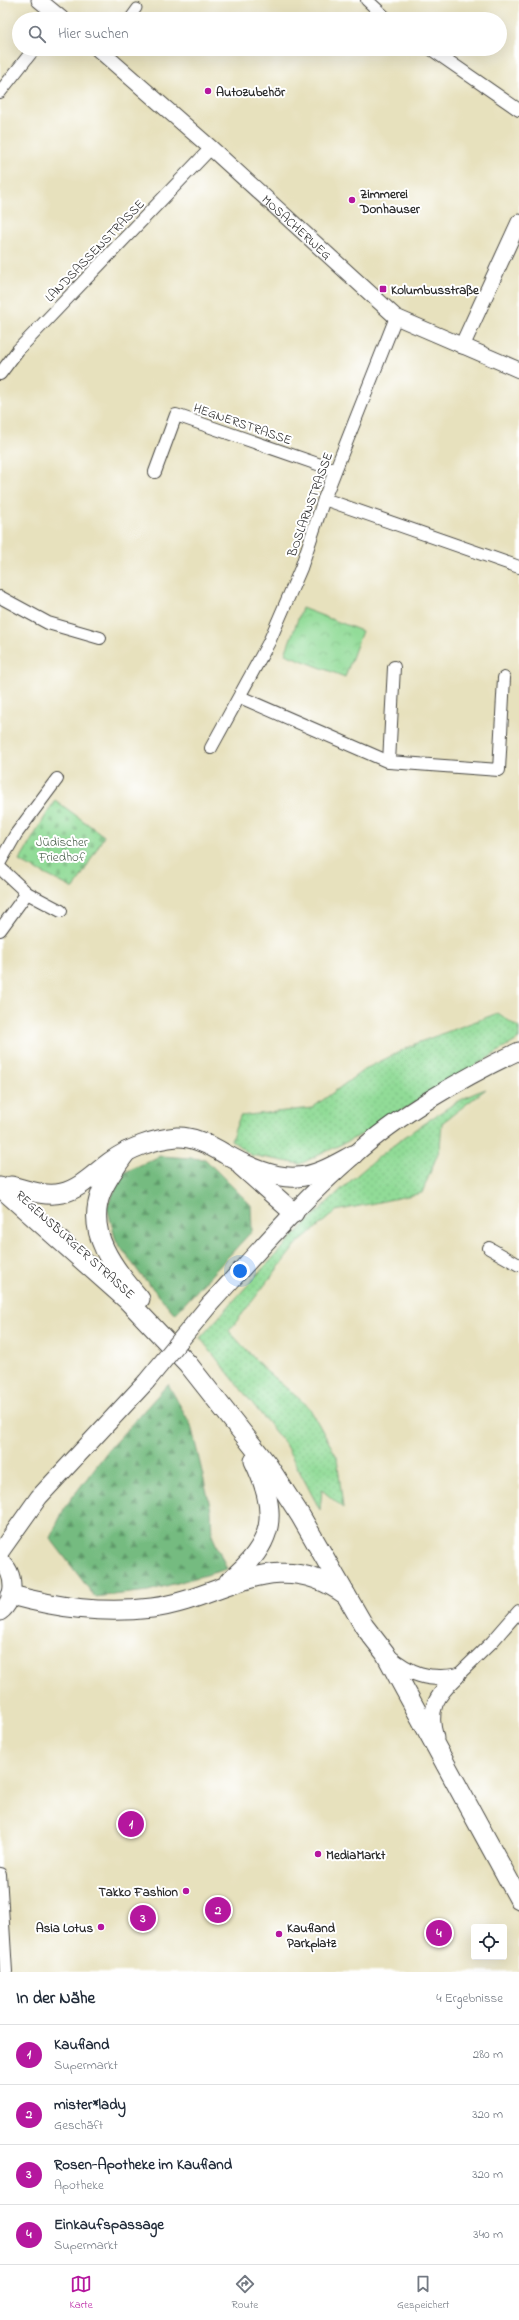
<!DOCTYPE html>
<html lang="de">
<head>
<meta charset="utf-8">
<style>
	body { margin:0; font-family:"Indie Flower",sans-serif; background:#f6f6f7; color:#1f2937 }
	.controls { position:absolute; right:12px; bottom:12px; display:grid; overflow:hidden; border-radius:4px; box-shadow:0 4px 16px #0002 }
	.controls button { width:36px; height:36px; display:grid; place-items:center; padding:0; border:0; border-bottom:1px solid #e0e1e3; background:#fff; color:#1f2937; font:20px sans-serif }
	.you { position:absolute; left:240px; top:1271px; width:14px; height:14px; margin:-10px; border:3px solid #fff; border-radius:50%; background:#1a73e8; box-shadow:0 0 0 6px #1a73e833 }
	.badge { display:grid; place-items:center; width:26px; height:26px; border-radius:50%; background:#b5179e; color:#fff; font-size:13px; font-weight:700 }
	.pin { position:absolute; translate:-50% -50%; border:2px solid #fff; box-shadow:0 1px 4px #0006 }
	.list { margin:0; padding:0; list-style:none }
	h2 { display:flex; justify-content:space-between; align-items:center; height:52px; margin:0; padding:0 16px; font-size:17px }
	h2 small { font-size:13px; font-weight:400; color:#747a83 }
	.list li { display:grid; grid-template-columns:26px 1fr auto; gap:12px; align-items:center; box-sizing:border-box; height:60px; padding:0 16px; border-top:1px solid #e0e1e3 }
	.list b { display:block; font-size:15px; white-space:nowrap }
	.list p { margin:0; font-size:13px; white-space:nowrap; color:#747a83 }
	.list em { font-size:13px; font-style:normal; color:#747a83 }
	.icon { flex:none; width:22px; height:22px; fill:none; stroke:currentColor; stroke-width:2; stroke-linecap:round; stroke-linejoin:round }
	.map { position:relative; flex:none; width:519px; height:1972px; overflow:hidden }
	.search { position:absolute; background:#fff; box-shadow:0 4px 16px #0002; left:12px; right:12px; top:12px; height:44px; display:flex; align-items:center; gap:10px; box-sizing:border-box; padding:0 14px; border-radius:22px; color:#747a83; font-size:15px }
	.sheet { height:292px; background:#fff }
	nav { display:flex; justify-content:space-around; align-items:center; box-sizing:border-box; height:56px; border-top:1px solid #e0e1e3; background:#fff; font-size:11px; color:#747a83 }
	nav a { display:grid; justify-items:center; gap:2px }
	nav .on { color:#b5179e }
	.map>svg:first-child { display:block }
	.grass { fill:url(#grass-dots); stroke:#5e8361 }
	.forest { fill:url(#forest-firs); stroke:#507356 }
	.cemetery { fill:url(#cemetery-stones); stroke:#5e8361 }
	.park { fill:url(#park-crowns); stroke:#5e8361 }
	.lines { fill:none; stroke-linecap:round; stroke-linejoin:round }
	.pedestrian-casing { stroke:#474641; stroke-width:11 }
	.minor-casing { stroke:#474641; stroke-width:14 }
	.tertiary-casing { stroke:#474641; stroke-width:17 }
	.secondary-casing { stroke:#474641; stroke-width:19 }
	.primary-casing { stroke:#474641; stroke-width:21 }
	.pedestrian { stroke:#fff; stroke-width:9 }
	.minor { stroke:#fff; stroke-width:12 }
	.tertiary { stroke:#fff; stroke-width:15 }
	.secondary { stroke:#fff; stroke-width:17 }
	.primary { stroke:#fff; stroke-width:19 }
	.secondary-bridge-casing { stroke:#474641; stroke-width:19; stroke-linecap:butt }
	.secondary-bridge { stroke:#fff; stroke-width:17 }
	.poi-dot { fill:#b5179e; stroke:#fff; stroke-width:1.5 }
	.labels { text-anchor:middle; stroke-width:4; stroke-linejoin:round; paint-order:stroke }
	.poi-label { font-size:13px; font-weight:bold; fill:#2b2b2b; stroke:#fff; text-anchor:start }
	.street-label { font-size:13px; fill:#2b2b2b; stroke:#fff }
	.park-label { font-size:13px; fill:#4a604b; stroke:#fff }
</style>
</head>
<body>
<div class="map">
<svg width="519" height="1972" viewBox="0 0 519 1972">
	<defs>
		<pattern id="grass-dots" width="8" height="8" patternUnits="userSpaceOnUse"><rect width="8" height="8" fill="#91db97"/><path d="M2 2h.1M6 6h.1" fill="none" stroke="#7dbc82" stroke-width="1.8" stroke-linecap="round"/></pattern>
		<pattern id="forest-firs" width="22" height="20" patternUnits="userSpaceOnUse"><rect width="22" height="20" fill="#74bb80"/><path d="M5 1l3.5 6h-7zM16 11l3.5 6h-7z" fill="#5f9869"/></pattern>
		<pattern id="cemetery-stones" width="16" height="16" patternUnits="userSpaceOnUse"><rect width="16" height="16" fill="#91db97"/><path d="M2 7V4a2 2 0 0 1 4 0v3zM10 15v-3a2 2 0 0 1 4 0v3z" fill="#7dbc82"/></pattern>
		<pattern id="park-crowns" width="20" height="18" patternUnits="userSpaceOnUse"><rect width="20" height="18" fill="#91db97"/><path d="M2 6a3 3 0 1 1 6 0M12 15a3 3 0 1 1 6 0" fill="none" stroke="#7dbc82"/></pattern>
	</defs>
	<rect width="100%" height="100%" fill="#fff"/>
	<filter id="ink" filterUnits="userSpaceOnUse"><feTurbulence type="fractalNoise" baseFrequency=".025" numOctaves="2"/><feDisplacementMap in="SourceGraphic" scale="8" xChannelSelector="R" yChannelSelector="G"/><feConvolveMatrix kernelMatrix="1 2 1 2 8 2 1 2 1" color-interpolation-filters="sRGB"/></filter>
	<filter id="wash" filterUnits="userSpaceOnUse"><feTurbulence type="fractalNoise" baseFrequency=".012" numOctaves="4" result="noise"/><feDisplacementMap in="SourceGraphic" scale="16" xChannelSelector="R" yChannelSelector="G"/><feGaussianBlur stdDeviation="0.9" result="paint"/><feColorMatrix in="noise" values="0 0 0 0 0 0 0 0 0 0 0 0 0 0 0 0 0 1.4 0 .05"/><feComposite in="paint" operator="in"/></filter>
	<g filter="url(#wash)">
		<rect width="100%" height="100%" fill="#e7e1bd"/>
		<g class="grass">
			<polygon points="498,1013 519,1028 519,1039 363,1134 300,1164 251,1155 231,1140 240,1116 312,1108 365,1069 417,1043"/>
			<path d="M486,1089L442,1123L440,1148L422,1193L336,1211L296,1245L229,1331L266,1371L309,1407L337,1457L343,1508L322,1490L320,1510L285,1444L200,1338C269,1262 337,1182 423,1124C445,1110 461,1097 486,1089Z"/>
		</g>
		<g class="forest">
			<polygon points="160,1156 205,1159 251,1205 252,1231 175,1314 141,1275 116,1241 107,1207 123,1173"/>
			<polygon points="168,1384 191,1425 211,1510 212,1535 227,1569 148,1591 95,1597 50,1538 65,1507 110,1448"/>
		</g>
		<polygon class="cemetery" points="55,800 104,836 74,889 19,861"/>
		<polygon class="park" points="302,608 362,631 345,677 285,654"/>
	</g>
	<g filter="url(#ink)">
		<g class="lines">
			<g class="pedestrian-casing">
				<polyline id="pedestrian" points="129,19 137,8"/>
			</g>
			<g class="minor-casing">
				<g id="minor">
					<polyline points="367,0 387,19"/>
					<polyline points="431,49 519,110"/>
					<polyline points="0,92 34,49"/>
					<polyline points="0,374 18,350 211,148"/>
					<polyline points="155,472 176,415 335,470"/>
					<polyline points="324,499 519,567"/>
					<polyline points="0,597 48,623 100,638"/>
					<polyline points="240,697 389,762 499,770 504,678"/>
					<polyline points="211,748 269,642 301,568 324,499 396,317"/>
					<polyline points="389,762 394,667"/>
					<polyline points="0,862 16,834 57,779"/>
					<polyline points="0,868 27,893 61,911"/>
					<polyline points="0,930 27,893"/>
					<polyline points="489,1248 519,1265"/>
					<polyline points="457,1676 492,1642 519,1611"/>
					<polyline points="0,1874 6,1972"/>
				</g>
			</g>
			<g class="tertiary-casing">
				<g id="tertiary">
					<polyline points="39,0 62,19"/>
					<path id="s1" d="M98,49L211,148L396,317L519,370"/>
					<polyline points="462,346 519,222"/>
					<path d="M388,1656C409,1674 429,1681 457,1676"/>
					<path d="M436,1738C427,1709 436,1696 457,1676"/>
				</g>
			</g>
			<g class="secondary-casing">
				<g id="secondary">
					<path d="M210,1304C256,1254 301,1201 353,1156C398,1115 464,1077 519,1051"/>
					<polyline points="0,1552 39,1497 146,1382"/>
					<path d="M0,1561C16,1573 16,1599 0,1612"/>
				</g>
			</g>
			<g class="primary-casing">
				<g id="primary">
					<path d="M127,1151C118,1164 107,1178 101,1193C85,1234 115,1269 140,1299"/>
					<polyline points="241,1166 294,1213"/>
					<path d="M11,1186C27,1190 45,1197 62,1193C80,1189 95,1173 110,1162C129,1148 154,1139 177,1137C194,1136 212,1146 225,1154C244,1165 275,1179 297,1177C317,1176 336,1164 353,1155"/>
					<polyline points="0,1187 127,1300 188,1364 267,1464 300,1515 364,1626 385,1653 519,1899"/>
					<path d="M229,1581C275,1543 279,1513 254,1461"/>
					<path d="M11,1595C59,1608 103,1614 152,1608C224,1599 274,1543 346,1595"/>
				</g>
			</g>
			<use href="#pedestrian" class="pedestrian"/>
			<use href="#minor" class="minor"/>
			<use href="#tertiary" class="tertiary"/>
			<use href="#secondary" class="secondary"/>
			<use href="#primary" class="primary"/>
			<g class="secondary-bridge-casing">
				<polyline id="secondary-bridge" points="146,1382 210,1304"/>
			</g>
			<use href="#secondary-bridge" class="secondary-bridge"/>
		</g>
	</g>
	<g class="poi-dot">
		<circle cx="208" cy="91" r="4"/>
		<circle cx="352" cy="200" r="4"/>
		<rect x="379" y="285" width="8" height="8" rx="2"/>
		<circle cx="318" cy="1854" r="4"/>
		<circle cx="186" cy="1891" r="4"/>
		<circle cx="101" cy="1927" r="4"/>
		<circle cx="279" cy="1934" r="4"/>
	</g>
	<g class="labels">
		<g class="poi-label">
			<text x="216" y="96">Autozubehör</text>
			<text x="360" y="198">Zimmerei<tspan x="360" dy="15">Donhauser</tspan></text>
			<text x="391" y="294">Kolumbusstraße</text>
			<text x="326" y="1859">MediaMarkt</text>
			<text x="178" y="1896" text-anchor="end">Takko Fashion</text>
			<text x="93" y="1932" text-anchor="end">Asia Lotus</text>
			<text x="287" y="1932">Kaufland<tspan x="287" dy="15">Parkplatz</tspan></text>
		</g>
		<g class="street-label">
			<text dy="5" stroke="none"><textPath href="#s1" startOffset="267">MOSACHERWEG</textPath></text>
			<text transform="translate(94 250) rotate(-46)" y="5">LANDSASSENSTRASSE</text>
			<text transform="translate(243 423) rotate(19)" y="5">HEGNERSTRASSE</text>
			<text transform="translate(309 504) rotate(-70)" y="5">BOSLARNSTRASSE</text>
			<text transform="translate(76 1244) rotate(42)" y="5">REGENSBURGER STRASSE</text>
		</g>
		<g class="park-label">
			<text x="62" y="846">Jüdischer<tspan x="62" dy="15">Friedhof</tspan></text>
		</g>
	</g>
</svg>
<div class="controls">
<button><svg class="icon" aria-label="locate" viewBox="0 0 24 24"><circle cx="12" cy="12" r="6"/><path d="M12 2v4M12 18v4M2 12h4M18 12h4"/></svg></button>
</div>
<div class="you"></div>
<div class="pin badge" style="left:131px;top:1824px">1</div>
<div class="pin badge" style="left:218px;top:1910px">2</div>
<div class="pin badge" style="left:143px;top:1918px">3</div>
<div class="pin badge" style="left:439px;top:1933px">4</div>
<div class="search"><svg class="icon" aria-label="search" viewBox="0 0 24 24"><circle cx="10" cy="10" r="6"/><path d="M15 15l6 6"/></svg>Hier suchen</div>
</div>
<section class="sheet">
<h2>In der Nähe<small>4 Ergebnisse</small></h2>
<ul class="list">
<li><span class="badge">1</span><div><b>Kaufland</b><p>Supermarkt</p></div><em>280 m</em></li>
<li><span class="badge">2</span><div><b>mister*lady</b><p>Geschäft</p></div><em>320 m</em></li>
<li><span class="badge">3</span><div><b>Rosen-Apotheke im Kaufland</b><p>Apotheke</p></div><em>320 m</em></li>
<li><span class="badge">4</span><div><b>Einkaufspassage</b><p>Supermarkt</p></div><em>340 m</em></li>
</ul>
</section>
<nav>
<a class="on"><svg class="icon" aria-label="map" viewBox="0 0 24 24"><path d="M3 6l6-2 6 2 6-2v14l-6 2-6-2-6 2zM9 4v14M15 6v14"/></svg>Karte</a>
<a><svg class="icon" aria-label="directions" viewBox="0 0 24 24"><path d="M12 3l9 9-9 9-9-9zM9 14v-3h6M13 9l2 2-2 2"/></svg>Route</a>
<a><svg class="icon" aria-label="saved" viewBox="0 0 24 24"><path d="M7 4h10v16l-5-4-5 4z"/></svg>Gespeichert</a>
</nav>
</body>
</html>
